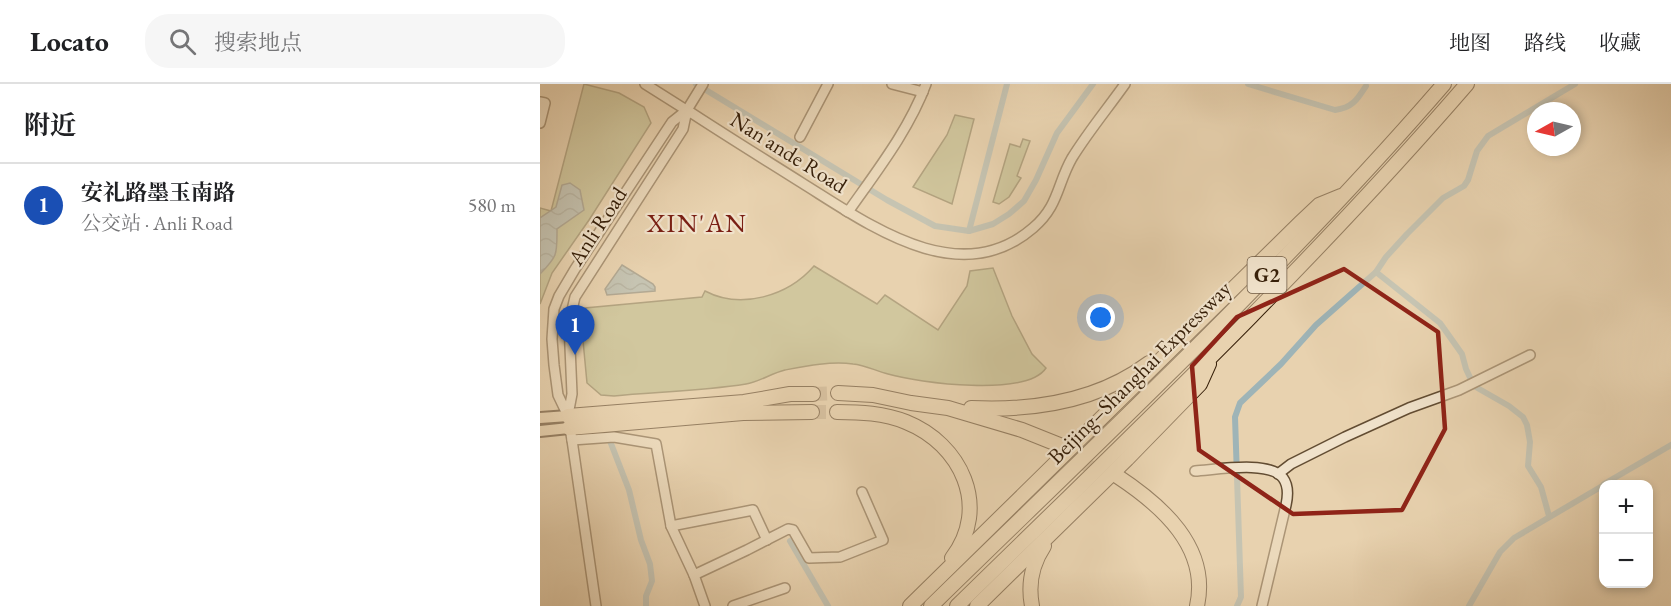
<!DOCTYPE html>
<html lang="zh">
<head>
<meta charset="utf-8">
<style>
	body { margin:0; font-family:"EB Garamond","Noto Serif SC",serif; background:#f6f6f6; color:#202124 }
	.controls { position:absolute; right:18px; bottom:18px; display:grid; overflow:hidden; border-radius:12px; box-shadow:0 3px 9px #0003 }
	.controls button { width:54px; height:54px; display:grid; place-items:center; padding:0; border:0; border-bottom:2px solid #e0e0e0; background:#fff; color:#202124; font:30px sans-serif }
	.compass { position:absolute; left:987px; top:18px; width:54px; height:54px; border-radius:50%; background:#fff; box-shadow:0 3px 9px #0003; rotate:262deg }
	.you { position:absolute; left:561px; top:234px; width:21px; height:21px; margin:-15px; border:4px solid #fff; border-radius:50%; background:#1a73e8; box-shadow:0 0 0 9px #1a73e833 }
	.badge { display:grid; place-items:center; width:39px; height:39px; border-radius:50%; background:#7c3aed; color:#fff; font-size:20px; font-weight:700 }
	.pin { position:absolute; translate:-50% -50px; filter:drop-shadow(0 2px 3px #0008) }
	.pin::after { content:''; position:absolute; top:32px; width:21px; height:18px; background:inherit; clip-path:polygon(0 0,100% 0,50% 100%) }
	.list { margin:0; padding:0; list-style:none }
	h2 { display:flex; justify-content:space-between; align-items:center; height:78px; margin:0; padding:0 24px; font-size:26px }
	h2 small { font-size:20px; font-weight:400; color:#757577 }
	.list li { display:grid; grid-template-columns:39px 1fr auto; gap:18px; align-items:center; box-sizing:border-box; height:84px; padding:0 24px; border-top:2px solid #e0e0e0 }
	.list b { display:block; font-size:22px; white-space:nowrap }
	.list p { margin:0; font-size:20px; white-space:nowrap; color:#757577 }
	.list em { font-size:20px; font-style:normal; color:#757577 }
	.icon { flex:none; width:33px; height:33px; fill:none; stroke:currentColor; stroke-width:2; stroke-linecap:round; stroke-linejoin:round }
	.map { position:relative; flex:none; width:1131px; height:522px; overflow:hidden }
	header { display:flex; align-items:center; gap:36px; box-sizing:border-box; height:84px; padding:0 30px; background:#fff; border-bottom:2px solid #e0e0e0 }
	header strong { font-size:28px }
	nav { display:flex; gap:33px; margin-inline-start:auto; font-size:21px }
	.search { width:420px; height:54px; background:#f6f6f6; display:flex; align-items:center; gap:15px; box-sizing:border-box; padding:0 21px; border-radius:24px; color:#757577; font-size:22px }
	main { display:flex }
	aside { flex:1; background:#fff }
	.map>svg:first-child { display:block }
	.green { fill:#b6bb8a; stroke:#766d4a; stroke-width:1.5 }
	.water { fill:url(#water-waves); stroke:#747871; stroke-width:1.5 }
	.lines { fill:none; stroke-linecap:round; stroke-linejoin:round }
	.canal { stroke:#9eb4b7; stroke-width:6 }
	.highway-tunnel { stroke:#c4ae8e; stroke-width:14; stroke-dasharray:14 7; stroke-linecap:butt }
	.minor-casing { stroke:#624c32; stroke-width:12 }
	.major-casing { stroke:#361f09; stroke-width:14 }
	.highway-casing { stroke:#361f09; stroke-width:16 }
	.minor { stroke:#f0e2cb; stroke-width:9 }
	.major { stroke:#e8d2af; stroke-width:10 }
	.highway { stroke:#e8d2af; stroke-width:14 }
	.marked { fill:none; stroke:#8f2418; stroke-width:4.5; stroke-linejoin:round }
	.labels { text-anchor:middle; stroke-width:4.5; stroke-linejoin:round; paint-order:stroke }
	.shield { fill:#f0e2cb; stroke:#6e5a43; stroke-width:1.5 }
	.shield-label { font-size:21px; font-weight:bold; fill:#361f09 }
	.street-label { font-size:22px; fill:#361f09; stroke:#f0e2cb }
	.quarter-label { font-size:26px; letter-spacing:1.5px; fill:#7a1f14; stroke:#f0e2cb }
</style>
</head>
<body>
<header>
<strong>Locato</strong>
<div class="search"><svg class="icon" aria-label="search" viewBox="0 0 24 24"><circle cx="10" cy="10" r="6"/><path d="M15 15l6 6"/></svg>搜索地点</div>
<nav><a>地图</a><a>路线</a><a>收藏</a></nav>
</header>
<main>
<aside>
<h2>附近<small></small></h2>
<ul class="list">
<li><span class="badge" style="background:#1a4fb4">1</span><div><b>安礼路墨玉南路</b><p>公交站 · Anli Road</p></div><em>580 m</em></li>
</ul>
</aside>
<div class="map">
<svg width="1131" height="522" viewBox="0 0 1131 522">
	<defs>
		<pattern id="water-waves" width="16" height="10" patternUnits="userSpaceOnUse" patternTransform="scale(1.5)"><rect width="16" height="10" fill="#9eb4b7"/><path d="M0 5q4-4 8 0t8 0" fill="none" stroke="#829293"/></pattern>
	</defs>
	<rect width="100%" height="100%" fill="#e8d2af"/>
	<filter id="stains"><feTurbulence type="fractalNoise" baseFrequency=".00333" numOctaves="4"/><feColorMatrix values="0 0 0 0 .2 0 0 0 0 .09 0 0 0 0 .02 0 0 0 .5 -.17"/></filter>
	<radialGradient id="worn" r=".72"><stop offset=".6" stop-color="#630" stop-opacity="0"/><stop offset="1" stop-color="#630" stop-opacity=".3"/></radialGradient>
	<g class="green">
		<polygon points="44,0 79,9 104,23 111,39 49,136 12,189 0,220 0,124 11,127"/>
		<polygon points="415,31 434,35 412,120 373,103 407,51"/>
		<polygon points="483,55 490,57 477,92 481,94 469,113 459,120 453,118 470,60 480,63"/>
		<path d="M274,182L337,220L345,211L398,246L427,202L430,187L453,184L472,232L492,270L506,284C487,313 379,299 348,290C336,287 325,281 313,280C291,277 266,282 245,286C232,289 219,298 206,300C162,307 117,308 74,312L61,311L47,299L42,246L45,224L162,213L165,207C201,226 248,212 274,182Z"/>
	</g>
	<g class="water">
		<path d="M30,99L40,106L44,126L17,145C17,170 18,172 0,190V134L16,123L22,101Z"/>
		<polygon points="82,181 113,200 115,203 115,207 67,211 65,205"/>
	</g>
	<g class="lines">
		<g class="canal">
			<polyline points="156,0 347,116 395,142 429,147 453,140 469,130 484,117 496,96 517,49 553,0"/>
			<path d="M708,0L795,26C812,24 817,16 826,2"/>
			<polyline points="429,147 467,0"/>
			<polyline points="836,188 900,239 922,270 926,285 934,302 969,322 983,333 987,341 990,358 988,382 1001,403 1009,432"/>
			<polyline points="70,357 89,406 101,456 110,480 112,497 106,512 106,522"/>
			<polyline points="1064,400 1131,361"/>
			<polyline points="250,457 288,522"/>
			<polyline points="697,522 701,513 695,333 700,319 741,280 776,241 836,188 846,173 867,150 903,114 924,102 928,96 937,67 948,52 1035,0"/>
			<polyline points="929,522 960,468 974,454 1064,401"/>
		</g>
		<g class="highway-tunnel">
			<polyline points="273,310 298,309"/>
			<polyline points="272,328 297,328"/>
			<polyline points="523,368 565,391"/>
		</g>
		<g class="minor-casing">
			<g id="minor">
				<polyline points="105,0 151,29"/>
				<polyline points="352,0 383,8"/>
				<polyline points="0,18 5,19 0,39"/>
				<path d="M147,26C185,51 224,75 262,99C328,140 419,208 493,144C519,122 517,100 532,74C548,48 568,24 585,0"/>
				<polyline points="260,53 288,0"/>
				<path d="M305,126L308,128C336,88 369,46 386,0"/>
				<polyline points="28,331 32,310 29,239 35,213 143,45 147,26 163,0"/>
				<polyline points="32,356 74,353 116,360 131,442 154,491 165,522"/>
				<path d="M655,387C675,386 730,376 743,394C749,402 748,412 746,421L722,522"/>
				<polyline points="738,390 751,380 805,353 869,324 919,306 990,271"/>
				<polyline points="131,442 213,426 227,456"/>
				<polyline points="154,491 207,466 248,445 253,446 269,474 300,473 343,456 322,408"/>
				<polyline points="56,522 32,356 28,332 18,311 14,281 12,255 14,225 19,212 35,185 132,38 147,26"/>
				<polyline points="193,522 245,504"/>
			</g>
		</g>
		<g class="major-casing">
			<g id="major">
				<polyline points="0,334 28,332"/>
				<polyline points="0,347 29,344"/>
			</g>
		</g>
		<g class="highway-casing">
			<g id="highway">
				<polyline points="298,309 333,311 371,319 408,324 482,346 527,364"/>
				<path d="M431,324C494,327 557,318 609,279"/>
				<path d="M297,328C320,328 344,329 366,338C421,360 451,423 412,474"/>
				<polyline points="28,332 204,318 250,310 273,310"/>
				<polyline points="29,344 203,329 272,328"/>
				<path d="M577,392C621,421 670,463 657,522"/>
				<polyline points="370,522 760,139 779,121 801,112"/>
				<path d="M391,522C565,352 745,184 904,0"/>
				<path d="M417,522C591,352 768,184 927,0"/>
				<polyline points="437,522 587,375 660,300 669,280"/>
				<path d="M492,522C488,501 492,480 504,462"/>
			</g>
		</g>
		<use href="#minor" class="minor"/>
		<use href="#major" class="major"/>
		<use href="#highway" class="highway"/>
	</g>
	<path d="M0 0H1131V522H0ZM804,185L898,248L905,345L862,426L753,430L659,366L652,282L697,233Z" fill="#e8d2af" fill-opacity=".55" fill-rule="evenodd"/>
	<path class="marked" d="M804,185L898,248L905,345L862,426L753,430L659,366L652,282L697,233Z"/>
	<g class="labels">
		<rect class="shield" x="707.5" y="173" width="39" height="36" rx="4.5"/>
		<g class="shield-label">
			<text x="727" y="198">G2</text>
		</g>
		<g class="street-label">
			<text transform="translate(249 68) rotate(32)" y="8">Nan'ande Road</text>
			<text transform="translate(57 142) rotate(-57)" y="8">Anli Road</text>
			<text transform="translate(599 288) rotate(-45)" y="8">Beijing–Shanghai Expressway</text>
		</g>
		<g class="quarter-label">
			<text x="157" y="148">XIN'AN</text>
		</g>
	</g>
	<rect width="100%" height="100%" filter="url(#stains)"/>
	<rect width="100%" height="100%" fill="url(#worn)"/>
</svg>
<div class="controls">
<button>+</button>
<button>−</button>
</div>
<svg class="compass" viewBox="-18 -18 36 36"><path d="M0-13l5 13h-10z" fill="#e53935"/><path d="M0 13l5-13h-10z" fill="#757577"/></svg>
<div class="you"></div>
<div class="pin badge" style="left:35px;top:271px;background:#1a4fb4">1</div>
</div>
</main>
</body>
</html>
